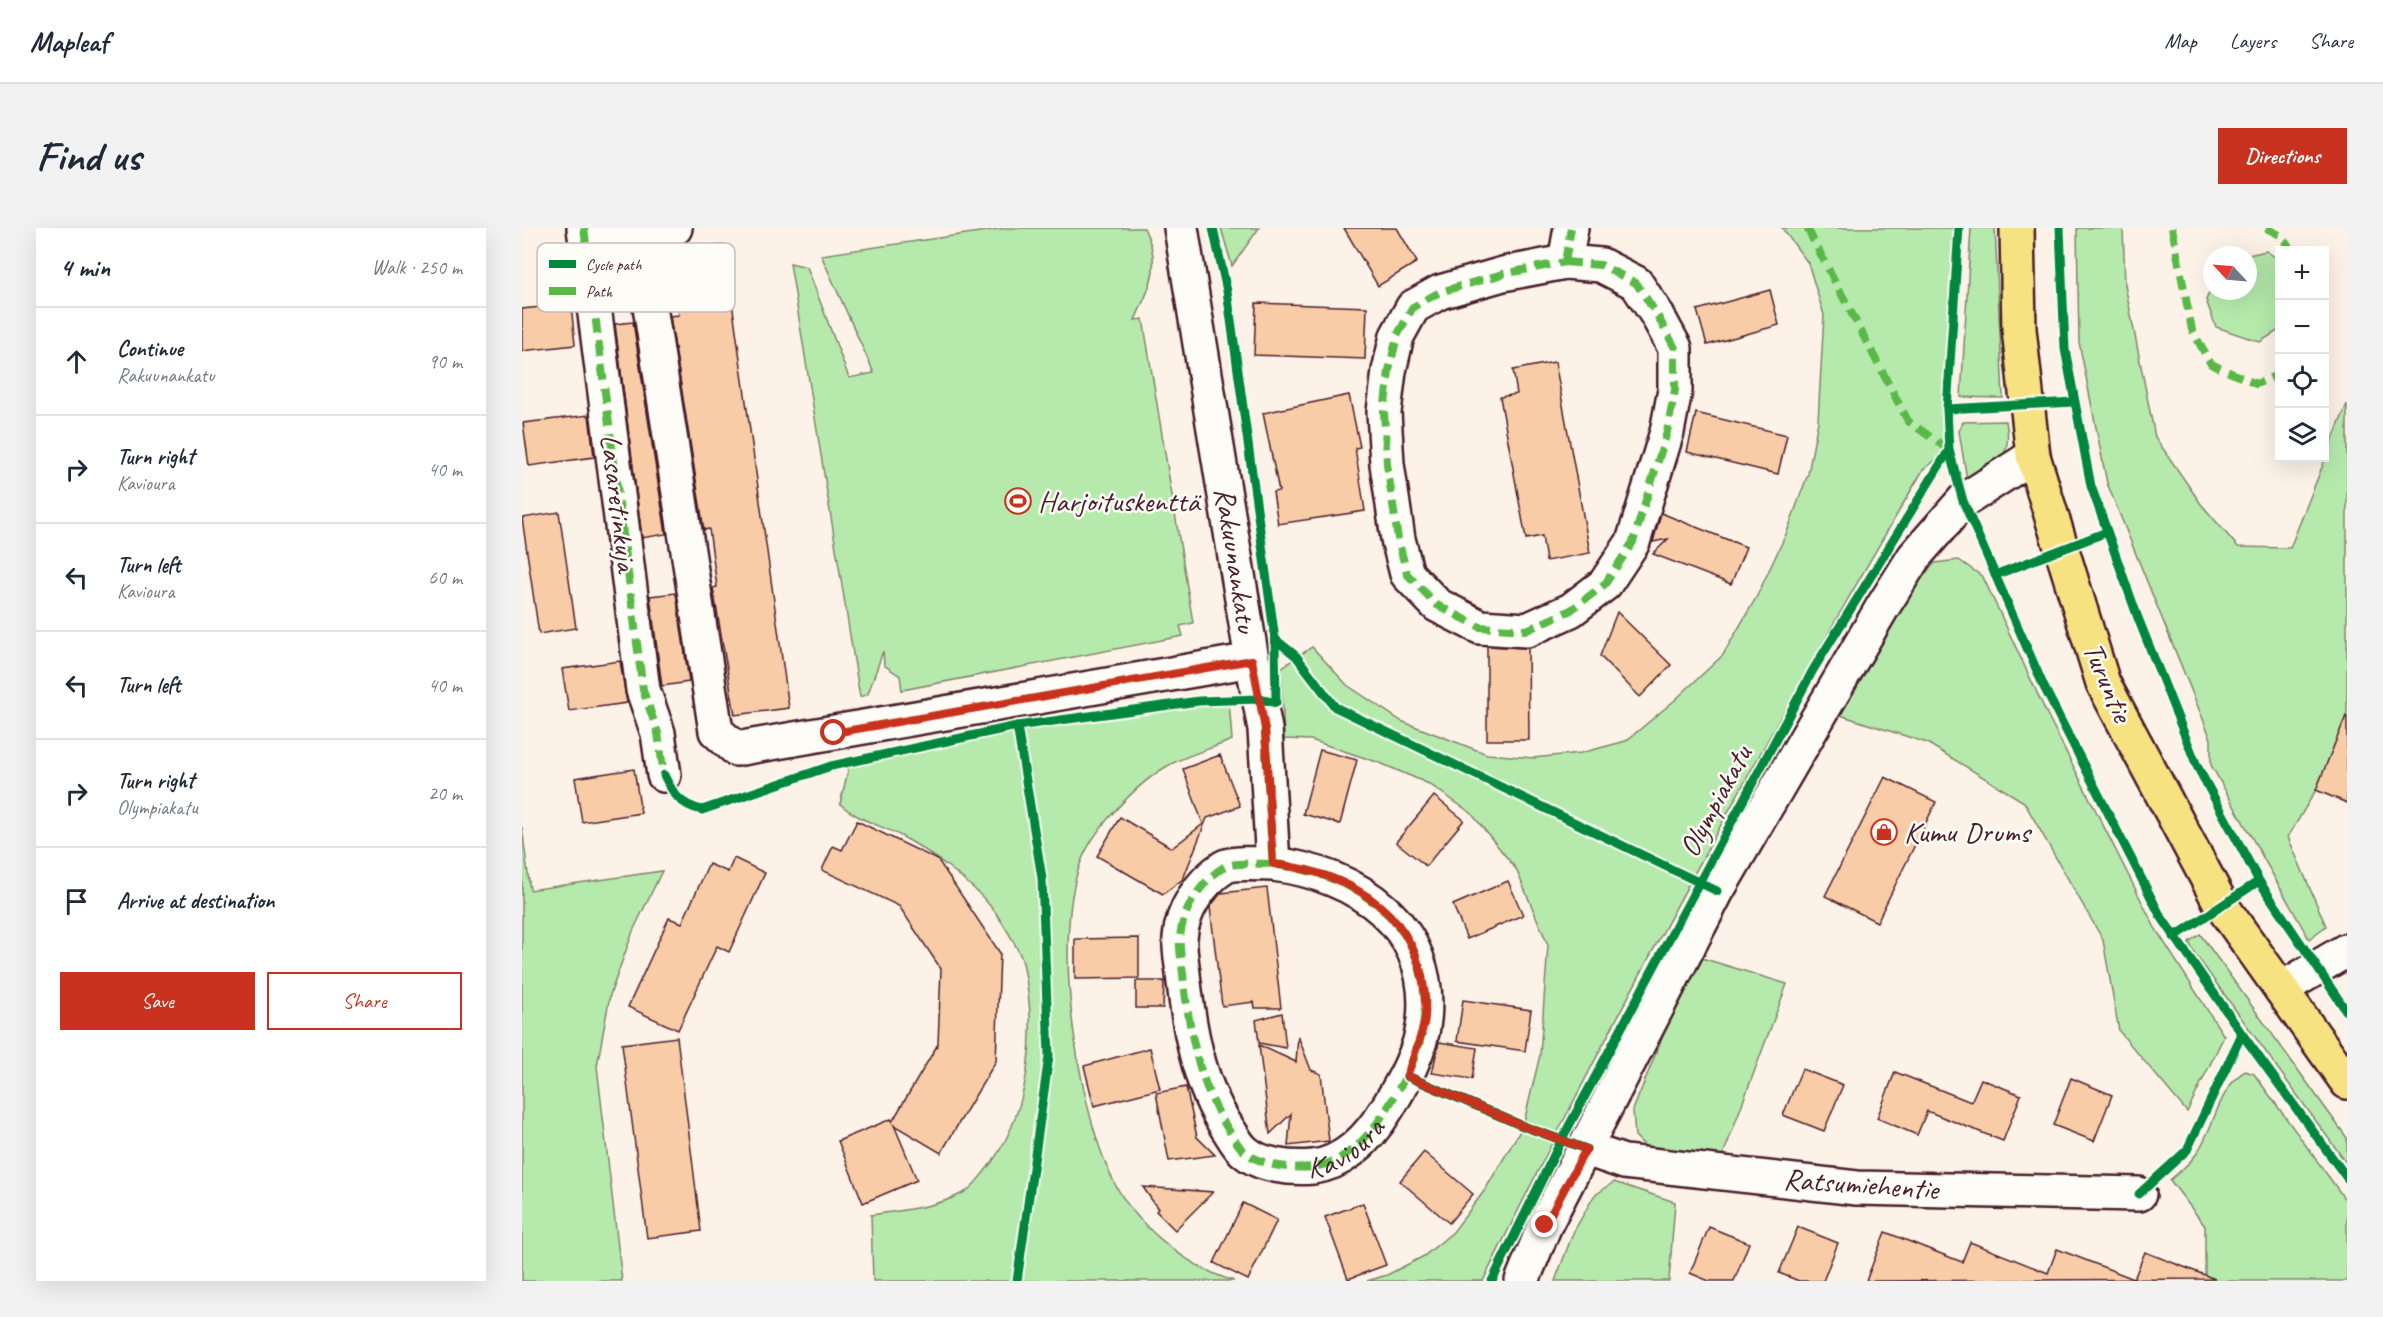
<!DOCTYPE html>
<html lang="en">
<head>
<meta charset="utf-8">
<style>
	body { margin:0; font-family:Caveat,sans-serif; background:#f2f2f3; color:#1f2937 }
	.controls { position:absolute; right:18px; top:18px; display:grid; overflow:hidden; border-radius:0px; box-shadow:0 6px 24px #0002 }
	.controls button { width:54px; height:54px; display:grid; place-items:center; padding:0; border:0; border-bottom:2px solid #e0e1e3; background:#fff; color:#1f2937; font:30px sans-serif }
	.compass { position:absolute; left:1681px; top:18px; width:54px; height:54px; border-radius:50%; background:#fff; box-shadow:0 6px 24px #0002; rotate:296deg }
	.stop { position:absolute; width:18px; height:18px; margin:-14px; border:4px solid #c8321e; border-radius:50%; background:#fff }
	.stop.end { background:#c8321e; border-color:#fff; box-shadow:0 2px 6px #0008 }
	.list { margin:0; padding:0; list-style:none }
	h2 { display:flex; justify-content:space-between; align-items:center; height:78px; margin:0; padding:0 24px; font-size:26px }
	h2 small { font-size:20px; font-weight:400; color:#747a83 }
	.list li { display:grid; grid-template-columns:39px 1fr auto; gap:18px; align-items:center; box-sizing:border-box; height:108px; padding:0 24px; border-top:2px solid #e0e1e3 }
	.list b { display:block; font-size:22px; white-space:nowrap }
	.list p { margin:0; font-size:20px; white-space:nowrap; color:#747a83 }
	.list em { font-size:20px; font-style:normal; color:#747a83 }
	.actions { display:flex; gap:12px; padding:18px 24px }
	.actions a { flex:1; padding:14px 0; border:2px solid #c8321e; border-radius:0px; text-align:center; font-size:21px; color:#c8321e }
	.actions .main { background:#c8321e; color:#fff }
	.icon { flex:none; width:33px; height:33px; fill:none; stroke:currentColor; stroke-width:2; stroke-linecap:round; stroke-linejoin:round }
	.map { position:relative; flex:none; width:1825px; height:1053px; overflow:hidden; border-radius:0px }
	header { display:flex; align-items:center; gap:36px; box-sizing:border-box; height:84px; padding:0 30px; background:#fff; border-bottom:2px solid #e0e1e3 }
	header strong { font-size:28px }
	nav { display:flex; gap:33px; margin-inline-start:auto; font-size:21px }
	.intro { display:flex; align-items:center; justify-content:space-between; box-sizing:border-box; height:144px; padding:0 36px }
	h1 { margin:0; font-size:42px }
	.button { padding:15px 27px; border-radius:0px; background:#c8321e; color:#fff; font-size:21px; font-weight:700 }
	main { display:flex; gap:36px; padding:0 36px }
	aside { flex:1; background:#fff; border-radius:0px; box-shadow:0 6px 24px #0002 }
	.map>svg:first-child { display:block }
	.green { fill:#b5eaac; stroke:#80846c; stroke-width:1.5 }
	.building { fill:#f9cca8; stroke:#4a1f2b; stroke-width:1.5 }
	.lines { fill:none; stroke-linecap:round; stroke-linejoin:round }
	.minor-casing { stroke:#4a1f2b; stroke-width:38 }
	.major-casing { stroke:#4a1f2b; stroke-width:38 }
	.minor { stroke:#fdfcf7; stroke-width:33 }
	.major { stroke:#f6e281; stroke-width:33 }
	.quiet { stroke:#58b947; stroke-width:8; stroke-dasharray:15 8; stroke-linecap:butt }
	.cycleway-casing { stroke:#fdfcf7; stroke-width:13 }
	.cycleway { stroke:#00873e; stroke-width:9 }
	.route { stroke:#c8321e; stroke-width:8 }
	.labels { text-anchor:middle; stroke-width:5; stroke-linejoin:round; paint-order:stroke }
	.poi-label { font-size:30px; fill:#4a1f2b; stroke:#fdfcf7; text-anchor:start }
	.street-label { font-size:30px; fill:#4a1f2b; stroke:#fdfcf7 }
	.key { fill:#fdfcf7; stroke:#c7baba; stroke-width:1.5 }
	.key-label { font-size:16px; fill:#4a1f2b }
</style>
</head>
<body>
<header>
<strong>Mapleaf</strong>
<nav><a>Map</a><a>Layers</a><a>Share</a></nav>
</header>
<div class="intro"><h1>Find us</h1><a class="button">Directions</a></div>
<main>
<aside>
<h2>4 min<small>Walk · 250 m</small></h2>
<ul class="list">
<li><svg class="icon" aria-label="ahead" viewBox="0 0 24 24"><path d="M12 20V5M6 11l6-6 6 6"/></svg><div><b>Continue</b><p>Rakuunankatu</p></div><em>90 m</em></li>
<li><svg class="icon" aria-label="right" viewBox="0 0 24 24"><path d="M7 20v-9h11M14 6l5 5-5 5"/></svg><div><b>Turn right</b><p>Kavioura</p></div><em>40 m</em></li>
<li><svg class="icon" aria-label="left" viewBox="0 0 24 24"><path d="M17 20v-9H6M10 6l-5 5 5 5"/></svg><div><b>Turn left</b><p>Kavioura</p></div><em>60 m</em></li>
<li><svg class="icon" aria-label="left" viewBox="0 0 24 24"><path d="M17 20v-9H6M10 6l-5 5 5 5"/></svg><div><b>Turn left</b></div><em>40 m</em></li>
<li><svg class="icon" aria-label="right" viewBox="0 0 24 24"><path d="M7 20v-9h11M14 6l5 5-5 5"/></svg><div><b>Turn right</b><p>Olympiakatu</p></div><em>20 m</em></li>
<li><svg class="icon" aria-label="arrive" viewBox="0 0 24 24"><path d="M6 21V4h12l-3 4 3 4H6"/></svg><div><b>Arrive at destination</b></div></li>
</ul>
<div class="actions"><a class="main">Save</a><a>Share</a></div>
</aside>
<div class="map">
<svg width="1825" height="1053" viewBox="0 0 1825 1053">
	<rect width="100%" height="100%" fill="#fcf2e7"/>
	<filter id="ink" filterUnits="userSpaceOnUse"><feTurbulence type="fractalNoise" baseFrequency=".0167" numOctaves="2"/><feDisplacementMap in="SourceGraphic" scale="12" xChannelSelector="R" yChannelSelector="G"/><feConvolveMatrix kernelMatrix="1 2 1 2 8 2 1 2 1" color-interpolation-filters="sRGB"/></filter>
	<g filter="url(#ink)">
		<g class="green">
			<path d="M485,0H622C641,37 628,58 613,92L621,91L671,395L658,398L661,408L380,462L378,448L362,437L361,423L346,466L338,469L268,35L285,39L327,150L352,145L299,27Z"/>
			<polygon points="699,0 737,0 710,38"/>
			<path d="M1260,0H1437L1425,181L1427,222L1401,242C1245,507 1097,777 961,1053H845L865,1047L902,1028L931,1004L963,962L1001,898L1018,827L1026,717L994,641L949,585L907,556L858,535L789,512L762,511L759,440L790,419L825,457L879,493L965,526L1011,530L1059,525L1104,513L1153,472L1201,427L1234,370L1265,304L1286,246L1296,193L1302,87L1286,35Z"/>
			<polygon points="1449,0 1473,0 1481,170 1439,169"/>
			<polygon points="1555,0 1601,0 1603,57 1633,209 1679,276 1716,319 1768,320 1825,176 1825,486 1794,562 1766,609 1804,698 1787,711 1689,537 1689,511 1585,255 1557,114"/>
			<polygon points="1744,23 1757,32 1757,102 1738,114 1694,99 1684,72 1690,58 1690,63 1726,63 1726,27"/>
			<path d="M1484,193C1491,230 1476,233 1452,257L1445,252L1437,203L1441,194Z"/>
			<polygon points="1437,332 1461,349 1524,484 1633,700 1702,808 1665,884 1597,803 1581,712 1502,574 1405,515 1312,485 1398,352 1413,335"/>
			<path d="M677,473H707L710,512C691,520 669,526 651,535C619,551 575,597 561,629C528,704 555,877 590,950C611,995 664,1039 712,1053H351L349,987C379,982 413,980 441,965C450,961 457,950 463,943C509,888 516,802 501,735C498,722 478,690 470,680C448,653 412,626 381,609C359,597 337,593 318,576L328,534L495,498Z"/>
			<polygon points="0,599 8,662 140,643 111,703 88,767 75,838 100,1053 0,1053"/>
			<polygon points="1678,706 1825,910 1825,936 1673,726 1667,714"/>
			<polygon points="1173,728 1265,756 1200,930 1126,921 1113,908 1111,882"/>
			<path d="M1723,843L1732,846L1825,974V1053H1683V998L1648,952C1656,945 1665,938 1672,929C1692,904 1695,861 1723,843Z"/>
			<polygon points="1092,954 1153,974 1147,1053 1033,1053 1051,1005 1072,968"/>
		</g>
		<g class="building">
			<polygon points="822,0 875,0 895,34 856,58"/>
			<polygon points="202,17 267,480 213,487 191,360 195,359 187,301 182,302 148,88 157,87 148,25"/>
			<polygon points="1248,62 1257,97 1185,117 1175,82"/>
			<polygon points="734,75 845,79 843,131 732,127"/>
			<polygon points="49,76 53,117 0,123 0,81"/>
			<polygon points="111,94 144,306 120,310 93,96"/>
			<polygon points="1033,134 1068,325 1024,333 1020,308 1004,311 978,169 995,166 991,142"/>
			<polygon points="827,167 838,219 833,220 843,283 756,296 751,264 757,263 741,185"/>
			<polygon points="1174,185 1265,207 1256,246 1165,224"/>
			<polygon points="67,187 72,229 7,238 1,195"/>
			<polygon points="37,284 54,400 17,406 0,290"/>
			<polygon points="1139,285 1224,319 1209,356 1131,326 1146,311 1131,314"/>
			<polygon points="154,365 167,454 140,458 128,368"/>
			<polygon points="1095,384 1149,437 1118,469 1078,428"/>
			<polygon points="965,418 1006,420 1007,512 965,512"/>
			<polygon points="98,433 105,475 47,483 40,441"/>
			<polygon points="1824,488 1825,489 1825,575 1794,562"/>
			<polygon points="798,522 835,532 818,596 781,586"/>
			<polygon points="698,527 718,578 685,590 661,651 641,666 575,628 598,589 650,620 681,596 661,541"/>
			<polygon points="112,541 119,585 60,594 53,550"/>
			<polygon points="1363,549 1414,574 1355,694 1303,668"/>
			<polygon points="912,568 942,592 904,638 874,614"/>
			<polygon points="335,593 416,632 478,725 474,833 419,925 372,897 395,952 341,975 316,913 369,891 370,894 416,816 419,741 377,678 300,642 311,618 320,622"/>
			<polygon points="212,630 243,645 207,724 195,718 156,802 106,779 147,690 160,695 187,636 206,644"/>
			<polygon points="986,653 1001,687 945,711 931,677"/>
			<polygon points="745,660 759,780 733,780 732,774 700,778 688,679 699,665"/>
			<polygon points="617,710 617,750 553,751 553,711"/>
			<polygon points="614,753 642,753 641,780 614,780"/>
			<polygon points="941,772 1009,782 1003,823 935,813"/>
			<polygon points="760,785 764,820 737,815 734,792"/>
			<polygon points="776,808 789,842 799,846 807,913 766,918 769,886 748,906 737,817 774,834"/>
			<polygon points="155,809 179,1003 125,1010 100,816"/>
			<polygon points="917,814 955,820 950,851 910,845"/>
			<polygon points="628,820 638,861 572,878 562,838"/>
			<polygon points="1280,841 1321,857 1302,903 1261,887"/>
			<polygon points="1373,844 1449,874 1459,851 1499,867 1481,913 1405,883 1395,907 1355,890"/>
			<polygon points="1549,850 1590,867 1572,913 1531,897"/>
			<polygon points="664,859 675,909 693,927 647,933 634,865"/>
			<polygon points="902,924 951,966 927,995 878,953"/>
			<polygon points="621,959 691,964 653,1002 634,983 636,981"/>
			<polygon points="721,975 755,992 726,1052 692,1035"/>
			<polygon points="841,975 864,1037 826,1051 803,989"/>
			<polygon points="1187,999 1227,1015 1212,1053 1187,1053 1168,1045"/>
			<polygon points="1276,999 1316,1015 1301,1053 1277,1053 1257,1045"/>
			<polygon points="1363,1004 1440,1034 1448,1014 1526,1045 1535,1021 1612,1051 1623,1024 1693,1051 1344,1053"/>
		</g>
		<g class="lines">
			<g class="minor-casing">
				<g id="minor">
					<polyline points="62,0 121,462 136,505 142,547"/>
					<polyline points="121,4 126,66 194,503 214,521 730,432 659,0"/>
					<polyline points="64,12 153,0"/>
					<polygon points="1043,34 1079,37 1114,55 1134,85 1153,120 1153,162 1145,204 1111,314 1083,356 1049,382 1005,402 958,399 915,377 885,346 876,311 865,236 862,184 867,143 875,108 891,79 918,64 981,46"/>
					<polyline points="1043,34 1049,0"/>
					<path id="s1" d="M730,432L743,501L751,636C740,636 710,634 702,639C678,654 660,683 658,710C657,721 660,735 661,746C667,800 676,855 706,901C711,908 715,917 722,923C738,938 769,941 791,939C824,935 849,907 866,879C882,853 899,823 902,792C912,698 835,646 751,636"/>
					<polyline points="1759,761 1825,722"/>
					<polyline points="1064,921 1102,934 1335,960 1617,966"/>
					<polyline points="1000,1053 1023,997 1195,663 1360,380 1392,329 1441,273 1511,228"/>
				</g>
			</g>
			<g class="major-casing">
				<polyline id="major" points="1495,0 1497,101 1511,228 1581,455 1700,678 1825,854"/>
			</g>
			<use href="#minor" class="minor"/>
			<use href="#major" class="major"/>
			<g class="quiet">
				<polyline points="62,0 121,462 136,505 142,547"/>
				<polyline points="1285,0 1386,193 1427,222"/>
				<polyline points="1650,0 1670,102 1689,136 1734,156 1758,146"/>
				<polyline points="1744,0 1758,7 1769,22"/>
				<polygon points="1043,34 1079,37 1114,55 1134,85 1153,120 1153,162 1145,204 1111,314 1083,356 1049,382 1005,402 958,399 915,377 885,346 876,311 865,236 862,184 867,143 875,108 891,79 918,64 981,46"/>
				<polyline points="1043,34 1049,0"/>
				<polyline points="1802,90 1802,103"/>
				<path d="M743,501L751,636C740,636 710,634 702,639C678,654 660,683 658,710C657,721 660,735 661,746C667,800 676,855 706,901C711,908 715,917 722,923C738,938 769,941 791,939C824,935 849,907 866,879C882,853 899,823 902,792C912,698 835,646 751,636"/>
			</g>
			<g class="cycleway-casing">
				<g id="cycleway">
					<polyline points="1437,0 1425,181 1427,222 1441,273 1522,459 1638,687 1720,806 1825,950"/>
					<polyline points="1538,0 1543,121 1569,258 1616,390 1675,538 1737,653 1825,784"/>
					<polyline points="1425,181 1552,174"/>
					<polyline points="1473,347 1585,304"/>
					<polyline points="753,411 774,428 813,479 1195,663"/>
					<polyline points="495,498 520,650 527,828 495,1053"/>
					<path d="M142,547C151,566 158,577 180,582L309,538L495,498L677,473L738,471L754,475L753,411L705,63L691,0"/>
					<polyline points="1652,709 1737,653"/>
					<polyline points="885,848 1001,898 1064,921"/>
					<polyline points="1617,966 1665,922 1720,806"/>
					<polyline points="970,1053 1040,911 1291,442 1427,222"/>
				</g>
			</g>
			<use href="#cycleway" class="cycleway"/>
		</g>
	</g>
	<g class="lines" filter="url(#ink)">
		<path class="route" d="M312,505L730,432L743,501L751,636C821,644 888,679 901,754C903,767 905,782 902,795C898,813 891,830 885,848L1001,898L1064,921L1023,997"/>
	</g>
	<defs>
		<g id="stadium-ring" transform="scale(1.35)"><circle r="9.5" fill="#fdfcf7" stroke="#c8321e" stroke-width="1.5"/><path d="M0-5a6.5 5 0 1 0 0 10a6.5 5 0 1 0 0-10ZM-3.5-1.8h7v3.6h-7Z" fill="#c8321e"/></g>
		<g id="shop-ring" transform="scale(1.35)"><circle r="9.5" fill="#fdfcf7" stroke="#c8321e" stroke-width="1.5"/><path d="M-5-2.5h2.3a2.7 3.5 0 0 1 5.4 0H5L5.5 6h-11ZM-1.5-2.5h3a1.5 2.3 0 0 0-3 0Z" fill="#c8321e"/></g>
	</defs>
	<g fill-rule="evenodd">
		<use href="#stadium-ring" x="496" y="273"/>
		<use href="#shop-ring" x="1362" y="604"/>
	</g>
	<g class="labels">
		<g class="poi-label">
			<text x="516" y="283">Harjoituskenttä</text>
			<text x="1382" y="614">Kumu Drums</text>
		</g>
		<g class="street-label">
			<text transform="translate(97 275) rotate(83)" y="10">Lasaretinkuja</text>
			<text transform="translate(714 332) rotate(81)" y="10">Rakuunankatu</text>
			<text transform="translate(1586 454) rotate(67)" y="10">Turuntie</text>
			<text transform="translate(1193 573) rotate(-62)" y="10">Olympiakatu</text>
			<text dy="10" stroke="none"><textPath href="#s1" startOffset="678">Kavioura</textPath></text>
			<text transform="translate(1339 956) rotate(4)" y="10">Ratsumiehentie</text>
		</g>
	</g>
	<rect x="15" y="15" width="198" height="69" rx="9" class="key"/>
	<rect x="27" y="32" width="27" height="8" fill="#00873e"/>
	<rect x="27" y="59" width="27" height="8" fill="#58b947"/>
	<g class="key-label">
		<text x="64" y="42">Cycle path</text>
		<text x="64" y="69">Path</text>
	</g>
</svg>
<div class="controls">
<button>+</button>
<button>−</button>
<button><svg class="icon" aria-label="locate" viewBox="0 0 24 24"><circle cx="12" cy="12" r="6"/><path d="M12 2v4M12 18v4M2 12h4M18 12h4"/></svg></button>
<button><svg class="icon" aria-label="layers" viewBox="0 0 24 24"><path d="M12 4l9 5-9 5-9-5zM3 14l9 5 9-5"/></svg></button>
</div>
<svg class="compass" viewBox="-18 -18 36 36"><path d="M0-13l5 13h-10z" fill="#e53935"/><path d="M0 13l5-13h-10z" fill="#747a83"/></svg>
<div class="stop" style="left:312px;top:505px"></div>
<div class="stop end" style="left:1023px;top:997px"></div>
</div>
</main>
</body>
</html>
